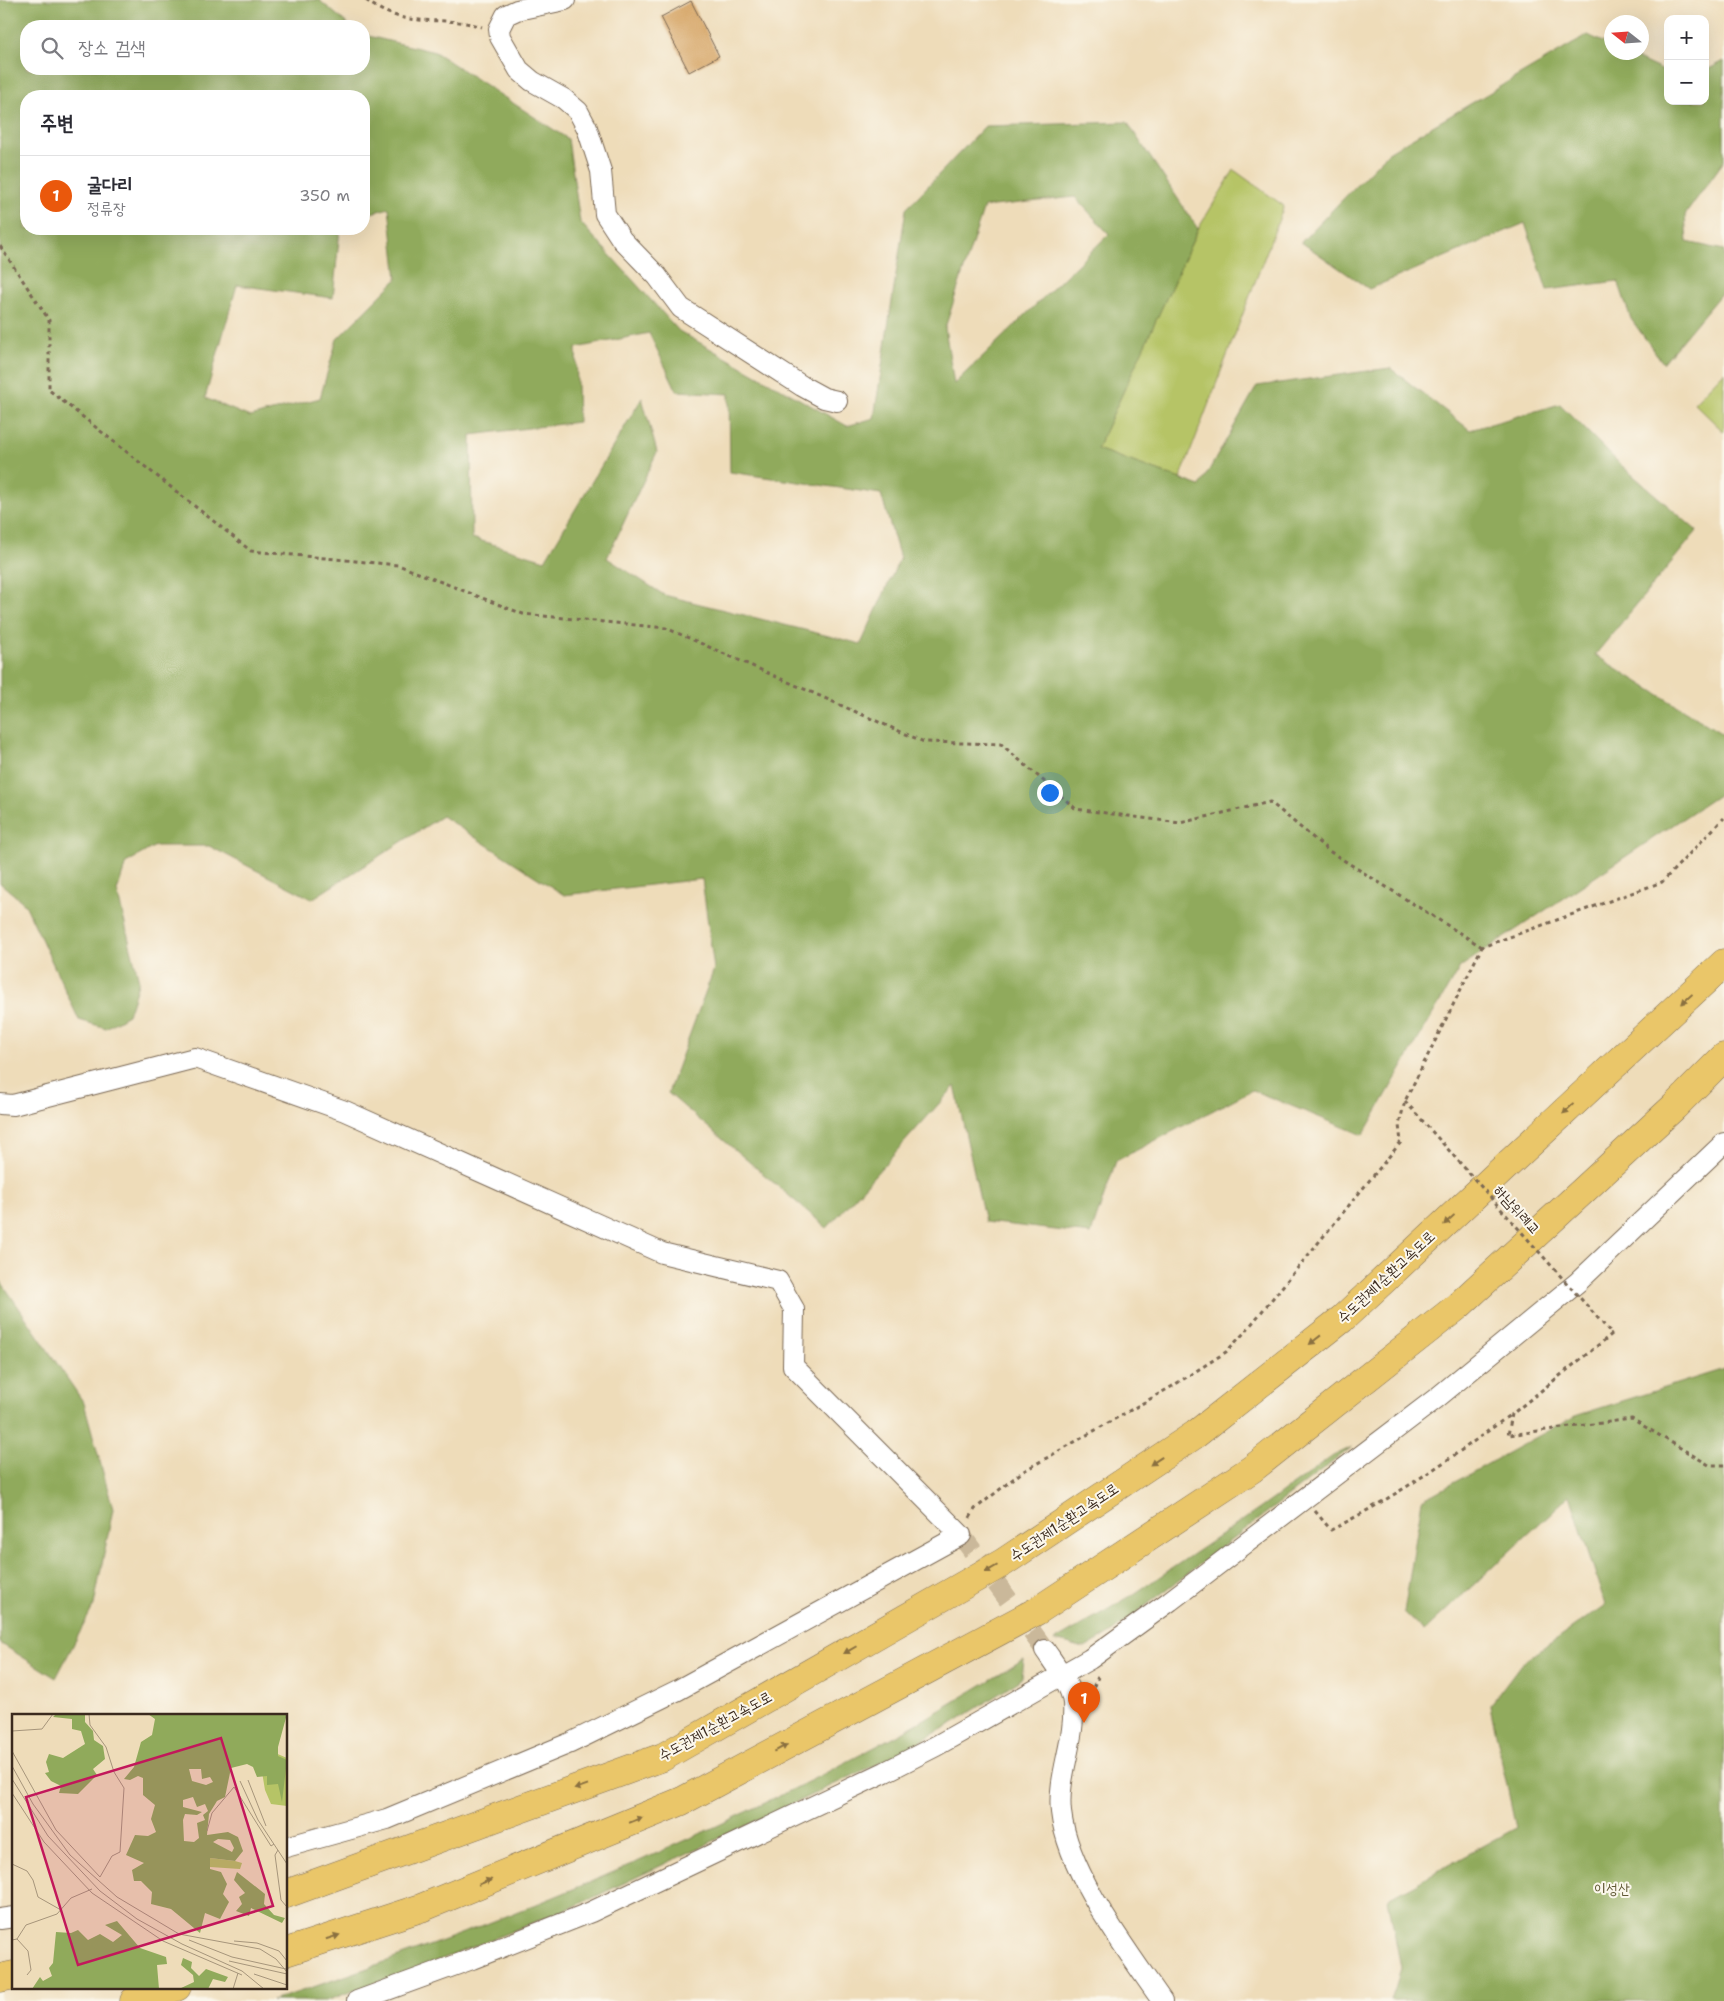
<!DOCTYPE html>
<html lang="ko">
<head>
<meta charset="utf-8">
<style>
	body { margin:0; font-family:"Shantell Sans","Poor Story",sans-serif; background:#f7f7f7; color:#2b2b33 }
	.controls { position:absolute; right:15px; top:15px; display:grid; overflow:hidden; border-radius:10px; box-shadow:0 5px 20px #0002 }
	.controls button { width:45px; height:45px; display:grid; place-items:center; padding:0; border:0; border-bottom:1px solid #e1e1e2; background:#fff; color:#2b2b33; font:25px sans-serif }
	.compass { position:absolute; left:1604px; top:15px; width:45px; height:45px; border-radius:50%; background:#fff; box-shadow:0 5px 20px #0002; rotate:287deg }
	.you { position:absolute; left:1049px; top:792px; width:18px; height:18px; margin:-12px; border:4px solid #fff; border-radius:50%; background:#1a73e8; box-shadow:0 0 0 8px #1a73e833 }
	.badge { display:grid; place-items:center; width:32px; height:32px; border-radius:50%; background:#ea580c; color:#fff; font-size:16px; font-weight:700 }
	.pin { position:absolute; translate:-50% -41px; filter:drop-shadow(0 1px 2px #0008) }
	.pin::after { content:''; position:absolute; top:26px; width:18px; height:15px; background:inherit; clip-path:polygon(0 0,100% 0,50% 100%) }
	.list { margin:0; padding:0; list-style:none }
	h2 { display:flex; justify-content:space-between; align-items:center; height:65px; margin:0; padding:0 20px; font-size:21px }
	h2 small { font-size:16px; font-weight:400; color:#7c7c81 }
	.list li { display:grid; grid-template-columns:32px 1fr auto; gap:15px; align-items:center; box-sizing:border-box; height:80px; padding:0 20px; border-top:1px solid #e1e1e2 }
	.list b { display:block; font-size:19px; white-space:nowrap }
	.list p { margin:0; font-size:16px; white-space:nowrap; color:#7c7c81 }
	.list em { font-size:16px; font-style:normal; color:#7c7c81 }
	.icon { flex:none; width:28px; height:28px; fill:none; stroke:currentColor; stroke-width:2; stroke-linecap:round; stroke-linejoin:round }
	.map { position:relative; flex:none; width:1724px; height:2001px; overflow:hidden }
	.search { position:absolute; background:#fff; box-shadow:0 5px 20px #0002; left:20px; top:20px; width:350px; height:55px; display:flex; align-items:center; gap:12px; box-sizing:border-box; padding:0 18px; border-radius:20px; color:#7c7c81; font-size:19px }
	.panel { position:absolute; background:#fff; box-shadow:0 5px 20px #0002; left:20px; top:90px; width:350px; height:145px; border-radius:20px }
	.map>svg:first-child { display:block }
	.green { fill:#b6c466; stroke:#787742 }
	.forest { fill:#90aa5b; stroke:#666a3c; fill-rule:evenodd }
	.building { fill:#d39f5b }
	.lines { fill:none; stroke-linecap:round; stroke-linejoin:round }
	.street-tunnel { stroke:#cab89a; stroke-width:20; stroke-dasharray:20 10; stroke-linecap:butt }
	.street-casing { stroke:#7a6854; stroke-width:22 }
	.highway-casing { stroke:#7a6854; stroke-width:29 }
	.path { stroke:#7a6854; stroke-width:3; stroke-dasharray:4 4; stroke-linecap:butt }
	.street { stroke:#fff; stroke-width:20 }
	.highway { stroke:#eac669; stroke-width:28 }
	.path-bridge { stroke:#7a6854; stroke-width:3; stroke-dasharray:4 4; stroke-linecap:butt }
	.oneway { fill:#8a7040 }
	.labels { text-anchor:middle; stroke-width:4; stroke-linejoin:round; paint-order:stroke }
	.street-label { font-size:15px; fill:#3b2a1e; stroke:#fbf7ec }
	.park-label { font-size:15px; fill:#605834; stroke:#fbf7ec }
	.inset-road { fill:none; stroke:#a6957b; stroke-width:1 }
	.view { fill:#c2185b; fill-opacity:0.15; stroke:#c2185b; stroke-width:2.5 }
	.inset-edge { fill:none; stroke:#3b2a1e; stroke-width:2.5 }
</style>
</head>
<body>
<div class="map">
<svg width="1724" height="2001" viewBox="0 0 1724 2001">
	<rect width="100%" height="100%" fill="#fbf7ec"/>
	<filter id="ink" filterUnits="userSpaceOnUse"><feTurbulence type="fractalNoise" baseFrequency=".02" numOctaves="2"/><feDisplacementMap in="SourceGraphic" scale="10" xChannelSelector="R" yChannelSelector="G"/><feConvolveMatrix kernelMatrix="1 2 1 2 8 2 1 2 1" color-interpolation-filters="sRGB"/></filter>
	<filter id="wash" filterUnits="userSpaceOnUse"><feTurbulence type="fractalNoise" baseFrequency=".0096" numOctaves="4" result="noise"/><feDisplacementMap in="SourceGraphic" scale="20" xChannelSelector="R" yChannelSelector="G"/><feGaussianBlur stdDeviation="1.12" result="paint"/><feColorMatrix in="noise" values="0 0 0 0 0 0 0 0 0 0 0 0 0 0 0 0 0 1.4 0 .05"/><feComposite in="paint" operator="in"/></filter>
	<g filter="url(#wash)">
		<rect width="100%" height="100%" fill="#eedcb9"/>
		<g class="green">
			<polygon points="1234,170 1284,206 1180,479 1096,449 1198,229"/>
			<polygon points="1724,372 1724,432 1694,403"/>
		</g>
		<g class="forest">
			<path d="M0,0H319L350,26H26V69H364V35L435,52L568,139L580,222L679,331L847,426L874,418L906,209L985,126L1127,122L1198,229L1097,449L1200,486L1257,386L1390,368L1470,430L1560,404L1621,465L1697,531L1595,655L1724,735V791L1460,967L1363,1135L1252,1090L1116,1161L1091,1234L985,1222L955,1086L827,1228L668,1093L714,969L702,879L564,895L442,816L312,899L209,846H155L126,863L117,891L139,981L128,1015L106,1028L79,1020L25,904L0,883ZM26,96H364V215L389,208L397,279L337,339L320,398L250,417L205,398L237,285L333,298L340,229H26ZM1075,197L1109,234L954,384L945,328L984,207ZM649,333L677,391L729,394L730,472L881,494L900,558L861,644L664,595L607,558L657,452L642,398L545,560L472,538L471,435L578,422L576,348Z"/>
			<polygon points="1588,35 1611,46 1612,52 1625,53 1668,73 1668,101 1705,101 1705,71 1724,61 1724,161 1685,215 1687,242 1724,250 1724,290 1663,363 1631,319 1618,281 1547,290 1525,223 1369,289 1301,242 1390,151"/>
			<polygon points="0,1280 84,1403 113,1509 94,1605 56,1678 0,1643"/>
			<polygon points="1724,1369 1724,2001 1391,2001 1401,1969 1388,1898 1516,1828 1490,1705 1521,1664 1605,1605 1570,1495 1424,1631 1404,1612 1422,1500 1575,1416"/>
			<polygon points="1352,1447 1109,1634 1085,1648 1054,1641 1134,1594 1258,1510 1333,1456"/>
			<path d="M1024,1660L1022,1677L1019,1681L955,1722L890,1758L573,1907L427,1965L325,2001H272C488,1929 700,1843 899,1734C941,1710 983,1684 1024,1660Z"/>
		</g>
		<g id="blocks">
			<polygon class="building" points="691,1 719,56 689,72 661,17"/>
		</g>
	</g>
	<g filter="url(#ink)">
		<use href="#blocks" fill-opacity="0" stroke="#7a6854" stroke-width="1"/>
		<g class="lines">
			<polyline class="street-tunnel" points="961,1535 1045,1650"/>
			<g class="street-casing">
				<g id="street">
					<polyline points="565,0 517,10 506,15 499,29 500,37 519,70 532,81 564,99 578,111 587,128 601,171 605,214 622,240 657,276 681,308 802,386 824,398 837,401"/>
					<polyline points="0,1104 13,1105 195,1058 345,1111 662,1253 778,1281 794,1309 793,1366 961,1535 678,1690 570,1743 387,1819 286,1847"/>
					<path d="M1045,1650C1055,1665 1071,1685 1073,1703C1076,1740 1057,1776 1061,1812C1068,1874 1127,1950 1162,2001"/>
					<polyline points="0,1919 14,1917"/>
					<polyline points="357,2001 472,1959 591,1912 885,1772 936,1746 1090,1659 1170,1601 1438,1397 1578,1282 1724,1143"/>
				</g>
			</g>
			<g class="highway-casing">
				<g id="highway">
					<polyline points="286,1894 663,1757 1004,1562 1196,1434 1342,1319 1724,963"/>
					<polyline points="286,1952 421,1908 682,1801 1037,1611 1252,1469 1458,1306 1674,1107 1724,1057"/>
					<polyline points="0,1978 14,1975"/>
					<polyline points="134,2001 177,1987"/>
				</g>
			</g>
			<g class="path">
				<path d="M366,0C407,32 439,13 482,27"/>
				<polyline points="0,246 49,320 49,390 251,551 398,565 523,614 666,628 924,742 1001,744 1076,809 1180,823 1270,802 1329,851 1482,947"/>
				<polyline points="1612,1334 1512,1414 1508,1435 1632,1419 1709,1465 1724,1465"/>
				<path d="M1315,1511L1331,1530C1395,1497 1454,1457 1511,1414"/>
				<polyline points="970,1518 975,1509 1022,1472 1171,1387 1226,1352 1245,1332 1401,1142 1399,1125 1405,1101 1482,947 1662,882 1724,818"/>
				<polyline points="1090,1694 1098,1677"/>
			</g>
			<use href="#street" class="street"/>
			<use href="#highway" class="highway"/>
			<polyline class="path-bridge" points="1405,1101 1612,1334"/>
		</g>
		<defs><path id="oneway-solid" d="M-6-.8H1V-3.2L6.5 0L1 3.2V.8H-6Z" transform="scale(1.25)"/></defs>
		<g class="oneway">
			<use href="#oneway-solid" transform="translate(1687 999) rotate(137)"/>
			<use href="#oneway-solid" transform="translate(1568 1109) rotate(137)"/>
			<use href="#oneway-solid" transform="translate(1449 1220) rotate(137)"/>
			<use href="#oneway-solid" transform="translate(1315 1340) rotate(142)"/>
			<use href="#oneway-solid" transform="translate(1156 1461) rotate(146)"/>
			<use href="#oneway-solid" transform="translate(991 1569) rotate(150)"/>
			<use href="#oneway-solid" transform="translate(850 1650) rotate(150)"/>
			<use href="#oneway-solid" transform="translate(781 1748) rotate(-28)"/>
			<use href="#oneway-solid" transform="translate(581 1787) rotate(160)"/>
			<use href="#oneway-solid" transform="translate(636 1820) rotate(-22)"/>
			<use href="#oneway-solid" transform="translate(485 1882) rotate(-22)"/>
			<use href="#oneway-solid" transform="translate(333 1937) rotate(-18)"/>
		</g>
	</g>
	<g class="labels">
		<g class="street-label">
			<text transform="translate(1517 1210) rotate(48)" y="5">하남위례교</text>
			<text transform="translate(1386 1277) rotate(-43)" y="5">수도권제1순환고속도로</text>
			<text transform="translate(1064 1522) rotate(-34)" y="5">수도권제1순환고속도로</text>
			<text transform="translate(715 1726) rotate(-29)" y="5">수도권제1순환고속도로</text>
		</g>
		<g class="park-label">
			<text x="1612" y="1894">이성산</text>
		</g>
	</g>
	<g transform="translate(12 1714)">
		<rect width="275" height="275" fill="#eedcb9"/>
		<path d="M261,38L275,44V92L259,90L253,76L250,58ZM198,144L223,147L230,149L228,155L198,153Z" fill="#b6c466"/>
		<path d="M44,0H73V8L81,17L82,26L91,32L93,45L81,55L85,61L66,80L47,79L49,72L39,67L33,59L37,58L34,48L37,40L51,44L73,30L69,17L60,15V5L41,3ZM136,0H275L266,33V42L275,46L270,88L266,70L255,71V62L245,63L241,53L235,50L219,54L213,83L205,87L197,100L195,121L216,118L226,123L231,137L223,147L198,144V155L209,158L215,170L211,180L217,188L208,205L193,199L188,219L159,195L139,190L140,178L129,167H122L120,156L132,149L114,141L123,121L136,122L144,118L139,105L143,91L131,81V64L126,62L118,66L112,65L122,53L129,28L140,21L143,5ZM177,55H189L190,65L198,63L201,68L194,71L180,67ZM181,83L185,93L193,90L196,97L191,101L193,106L185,109L187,124L182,128L172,127L171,106L173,100L185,101L190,98L171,93V86ZM206,125L218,126L222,134L220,138L201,128ZM225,158L253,180L252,190L262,201L273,204L270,209L239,194L237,202L224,197L230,190L227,183L233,179L222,166ZM105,207L128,234L154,243L155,250L145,251L147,275H20L28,263L31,267L40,262L37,254L41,249L44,218L59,219L66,216L76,226L88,220L101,228L110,221L93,211ZM171,244L180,248L179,254L187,262L194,255L216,263L213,268L201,265L196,275H167L182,268L181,261L169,251Z" fill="#90aa5b" fill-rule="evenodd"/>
		<path class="inset-road" d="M0,17L30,15L41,0M0,37L44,116L88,163L100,142L108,138L112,74L102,58L94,33L78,11L77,0M0,52L21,90L58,141L105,183L167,220L248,235L264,245L275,258M0,65L36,122L88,177L125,205L170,230L230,257L252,275M236,66L254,112M228,67L246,106L275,150M0,79L32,128L80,179L151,227L230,261M195,117L200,99L222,73L259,132L262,130M266,136L263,141L269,186L275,193M0,150L15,157L21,166L26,183L49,196M5,225L16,237L19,256L15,261M0,226L5,225L14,211L45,200L59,184L80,175M177,226L220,243L274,255M222,227L245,229L267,237L275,247M217,247L275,260M242,260L275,271M221,275L226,259"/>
		<path class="view" d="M209,24L261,192L66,251L14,83Z"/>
		<rect width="275" height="275" class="inset-edge"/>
	</g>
</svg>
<div class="controls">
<button>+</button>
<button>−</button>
</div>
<svg class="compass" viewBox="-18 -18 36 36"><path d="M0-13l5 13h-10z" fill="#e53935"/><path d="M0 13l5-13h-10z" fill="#7c7c81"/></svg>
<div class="you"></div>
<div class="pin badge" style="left:1084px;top:1723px">1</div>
<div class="search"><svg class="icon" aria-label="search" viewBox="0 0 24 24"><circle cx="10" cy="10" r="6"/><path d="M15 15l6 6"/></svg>장소 검색</div>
<section class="panel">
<h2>주변<small></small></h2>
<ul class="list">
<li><span class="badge">1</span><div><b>굴다리</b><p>정류장</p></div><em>350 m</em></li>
</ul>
</section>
</div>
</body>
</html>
